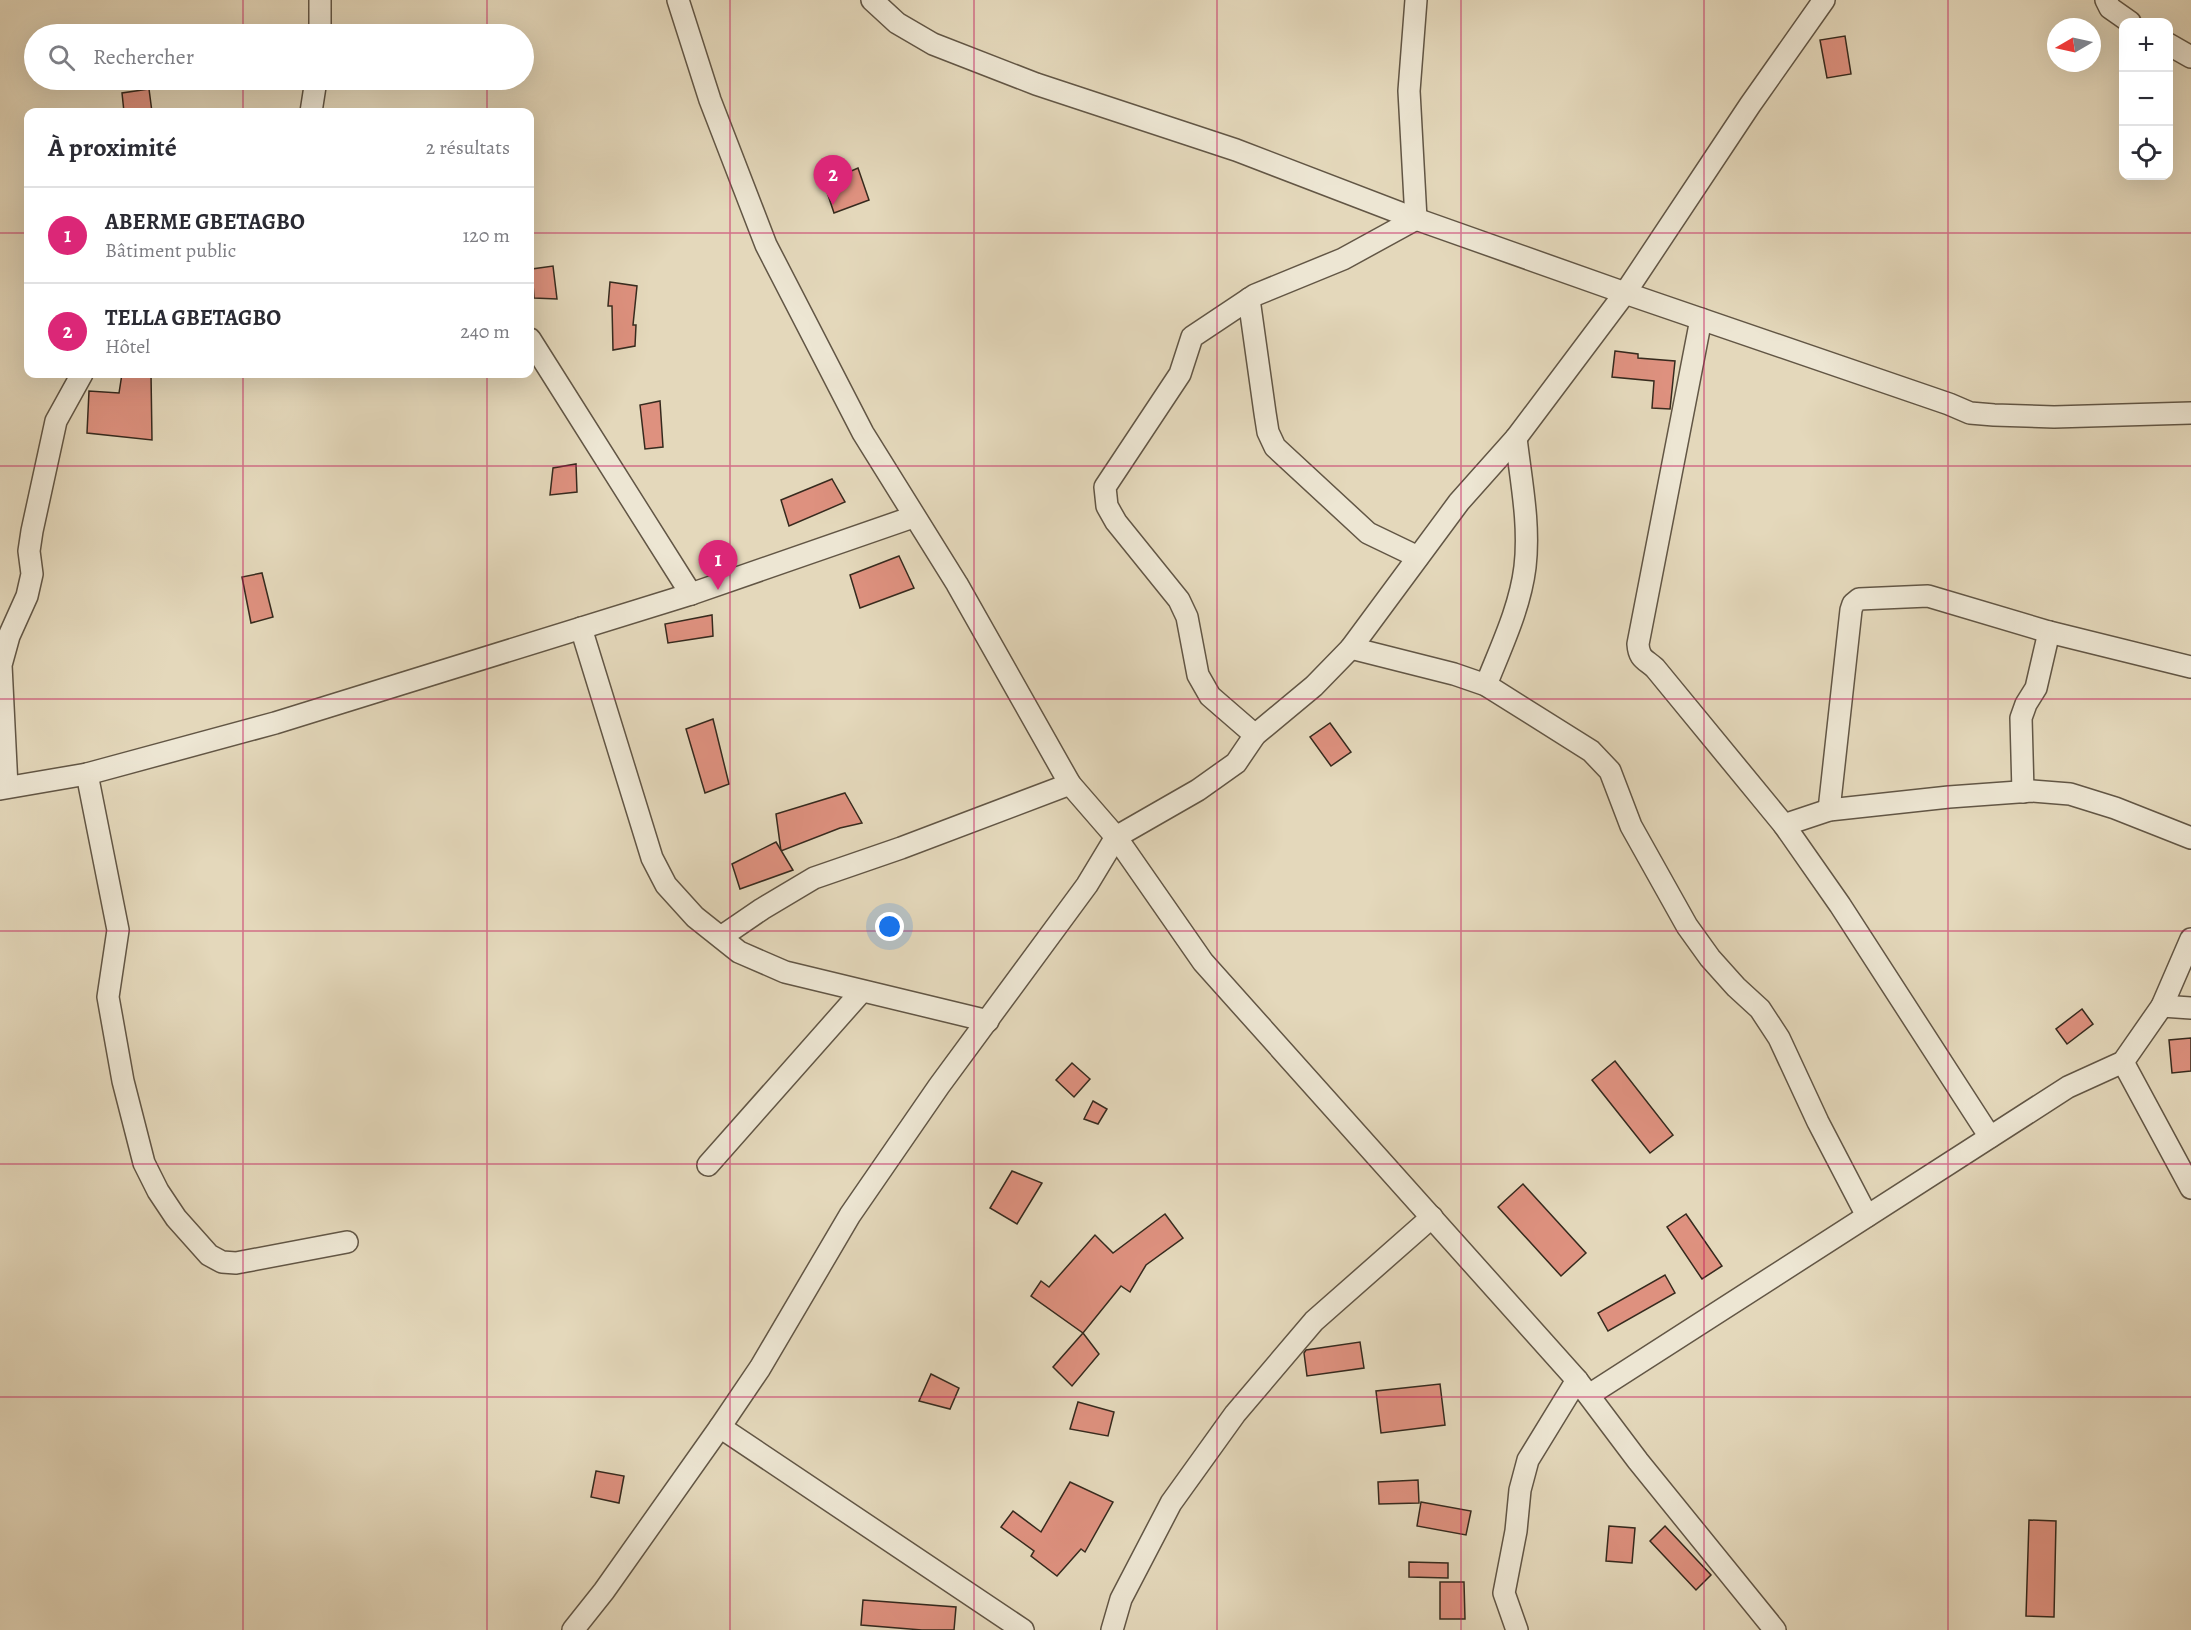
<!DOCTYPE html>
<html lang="fr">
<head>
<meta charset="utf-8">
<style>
	body { margin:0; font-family:Alegreya,serif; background:#f2f2f3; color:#2b2b33 }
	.controls { position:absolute; right:18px; top:18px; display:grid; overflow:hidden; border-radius:12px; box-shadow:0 6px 24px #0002 }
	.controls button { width:54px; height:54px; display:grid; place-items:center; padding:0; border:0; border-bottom:2px solid #e1e1e2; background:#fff; color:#2b2b33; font:30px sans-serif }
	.compass { position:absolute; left:2047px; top:18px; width:54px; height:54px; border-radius:50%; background:#fff; box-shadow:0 6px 24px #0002; rotate:261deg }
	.you { position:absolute; left:890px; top:927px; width:21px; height:21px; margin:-15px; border:4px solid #fff; border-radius:50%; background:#1a73e8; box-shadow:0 0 0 9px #1a73e833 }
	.badge { display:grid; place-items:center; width:39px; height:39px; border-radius:50%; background:#db2777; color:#fff; font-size:20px; font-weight:700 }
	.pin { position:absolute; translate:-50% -50px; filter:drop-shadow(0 2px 3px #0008) }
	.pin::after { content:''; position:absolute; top:32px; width:21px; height:18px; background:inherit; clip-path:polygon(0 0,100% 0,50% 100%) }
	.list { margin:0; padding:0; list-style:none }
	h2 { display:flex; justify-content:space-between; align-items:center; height:78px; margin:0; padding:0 24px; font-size:26px }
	h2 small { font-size:20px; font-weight:400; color:#7c7c81 }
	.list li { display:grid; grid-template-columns:39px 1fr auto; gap:18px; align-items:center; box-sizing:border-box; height:96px; padding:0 24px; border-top:2px solid #e1e1e2 }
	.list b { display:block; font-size:22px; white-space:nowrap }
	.list p { margin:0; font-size:20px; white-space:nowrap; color:#7c7c81 }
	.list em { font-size:20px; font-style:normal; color:#7c7c81 }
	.icon { flex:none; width:33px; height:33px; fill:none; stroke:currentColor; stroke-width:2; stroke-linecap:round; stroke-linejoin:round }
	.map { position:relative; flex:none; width:2191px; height:1630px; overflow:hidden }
	.search { position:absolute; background:#fff; box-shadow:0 6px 24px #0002; left:24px; top:24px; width:510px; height:66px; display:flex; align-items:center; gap:15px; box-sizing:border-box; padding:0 21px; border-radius:33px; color:#7c7c81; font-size:22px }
	.panel { position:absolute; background:#fff; box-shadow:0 6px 24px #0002; left:24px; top:108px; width:510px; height:270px; border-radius:12px }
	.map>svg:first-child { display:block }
	.building { fill:#de917f; stroke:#362a1e; stroke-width:1.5 }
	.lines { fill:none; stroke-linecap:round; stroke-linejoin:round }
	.minor-casing { stroke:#625645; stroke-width:24 }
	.minor { stroke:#ede6d3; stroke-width:21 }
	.grid { fill:none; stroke:#c2185b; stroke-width:1.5; stroke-opacity:0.55 }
</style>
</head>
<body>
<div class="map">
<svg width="2191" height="1630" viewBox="0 0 2191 1630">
	<rect width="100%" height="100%" fill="#e4d8bb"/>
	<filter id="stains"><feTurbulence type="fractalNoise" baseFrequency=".00333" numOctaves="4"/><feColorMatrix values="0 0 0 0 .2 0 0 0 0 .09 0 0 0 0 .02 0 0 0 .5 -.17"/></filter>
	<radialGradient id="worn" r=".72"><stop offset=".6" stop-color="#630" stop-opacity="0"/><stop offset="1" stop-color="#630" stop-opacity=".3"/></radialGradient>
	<g class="building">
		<polygon points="1845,36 1851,74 1827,78 1820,40"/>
		<polygon points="149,89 152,112 124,112 122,93"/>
		<polygon points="858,168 869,200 834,213 824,183"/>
		<polygon points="553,266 557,299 534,298 532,269"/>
		<polygon points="610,282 637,286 633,325 636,325 635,346 613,350 612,306 608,306"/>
		<polygon points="1615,351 1638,354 1638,358 1675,361 1670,409 1652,408 1654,381 1612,377"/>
		<polygon points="122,374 151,374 152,440 87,433 89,391 119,393"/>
		<polygon points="660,401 663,447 645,449 640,405"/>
		<polygon points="576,464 577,492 550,495 553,468"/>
		<polygon points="832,479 845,502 789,526 781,500"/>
		<polygon points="899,556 914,588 860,608 850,575"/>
		<polygon points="262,573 273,617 251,623 242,577"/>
		<polygon points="712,615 713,636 668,643 665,624"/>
		<polygon points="713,719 729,784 705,793 686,729"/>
		<polygon points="1330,723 1351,752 1331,766 1310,737"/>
		<polygon points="845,793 862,823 840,828 781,851 776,814"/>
		<polygon points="776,842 793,870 740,889 732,864"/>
		<polygon points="2082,1009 2093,1024 2067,1044 2056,1029"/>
		<polygon points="2191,1038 2191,1071 2172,1073 2169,1040"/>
		<polygon points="1615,1061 1673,1135 1650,1153 1592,1080"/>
		<polygon points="1072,1063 1090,1079 1074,1097 1056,1080"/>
		<polygon points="1093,1101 1107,1109 1098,1124 1084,1119"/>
		<polygon points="1012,1171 1042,1183 1017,1224 990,1208"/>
		<polygon points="1523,1184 1586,1253 1561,1276 1498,1207"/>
		<polygon points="1165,1214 1183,1238 1146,1265 1130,1292 1121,1286 1083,1333 1031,1296 1041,1281 1049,1287 1095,1235 1113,1253"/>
		<polygon points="1686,1214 1722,1266 1702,1279 1667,1227"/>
		<polygon points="1665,1275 1675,1293 1608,1331 1598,1313"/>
		<polygon points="1083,1333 1099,1354 1072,1386 1053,1367"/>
		<polygon points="1360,1342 1364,1368 1307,1376 1304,1353 1306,1350"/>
		<polygon points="931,1374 959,1388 950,1409 919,1401"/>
		<polygon points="1440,1384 1445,1425 1381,1433 1376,1391"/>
		<polygon points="1078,1402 1114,1412 1108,1436 1070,1429"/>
		<polygon points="596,1471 624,1476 619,1503 591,1497"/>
		<polygon points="1418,1480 1419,1503 1379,1504 1378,1482"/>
		<polygon points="1070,1482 1113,1502 1085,1552 1081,1549 1057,1576 1031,1556 1034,1551 1001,1527 1013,1511 1041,1532"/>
		<polygon points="1421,1502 1471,1511 1466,1535 1417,1526"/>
		<polygon points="2029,1520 2056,1521 2054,1617 2026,1616"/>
		<polygon points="1609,1526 1635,1528 1632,1563 1606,1561"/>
		<polygon points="1665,1526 1711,1575 1696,1590 1650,1541"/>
		<polygon points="1409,1562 1448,1563 1448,1578 1409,1577"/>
		<polygon points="1440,1582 1464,1582 1465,1619 1440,1619"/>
		<polygon points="863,1600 956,1607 954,1630 922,1630 861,1625"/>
	</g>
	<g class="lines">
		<g class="minor-casing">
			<g id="minor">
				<polyline points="320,0 320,34"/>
				<polyline points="678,0 710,100 766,245 863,433 957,584 1070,784 1116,837 1203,962 1577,1380 1638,1461 1775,1630"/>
				<polyline points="872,0 897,23 933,44 1036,84 1236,150 1416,219 1625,293 1949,404 1970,413 1994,415 2054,417 2191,413"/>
				<polyline points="2106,0 2110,8 2130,22"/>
				<polyline points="2168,44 2191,57"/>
				<polyline points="311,112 316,80"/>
				<polyline points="1249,299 1265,413 1268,432 1275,447 1368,533 1418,557"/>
				<path d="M1701,319L1638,644C1639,659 1645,659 1655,668L1784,825L1840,905L1990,1137"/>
				<polyline points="530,339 691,594"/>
				<polyline points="581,628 652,858 666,885 695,917 739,952 785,972 988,1021"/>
				<polyline points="1351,648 1454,674 1486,685 1591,751 1610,771 1631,826 1687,926 1710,958 1736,987 1760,1009 1779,1038 1818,1122 1867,1216"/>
				<path d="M1486,685C1501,647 1520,608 1525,567C1530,524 1521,481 1516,438"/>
				<polyline points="1255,735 1210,696 1198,675 1187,617 1179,600 1116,522 1107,506 1105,487 1180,374 1192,337 1255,295 1343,259 1416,219 1409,91 1416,0"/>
				<polyline points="87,774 118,930 108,997 123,1081 144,1163 158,1191 176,1218 209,1255 222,1262 236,1263 347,1242"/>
				<polyline points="7,787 1,665 9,636 27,596 32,574 29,551 32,531 56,421 82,374"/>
				<polyline points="0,789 87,774 275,723 691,594 913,517"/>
				<polyline points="2023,792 2021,718 2026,704 2036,688 2049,632"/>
				<polyline points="1829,810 1851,610 1853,604 1859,599 1928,596 2049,632 2191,667"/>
				<polyline points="1784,825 1829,810 1949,797 2032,791 2070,794 2115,808 2191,838"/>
				<polyline points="721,937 762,909 814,878 901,848 1070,784"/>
				<polyline points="2162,1006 2191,1008"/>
				<polyline points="2123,1062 2191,1188"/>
				<polyline points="708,1165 862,991"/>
				<polyline points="1589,1395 2068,1087 2123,1062 2162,1006 2191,939"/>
				<polyline points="720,1427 1023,1630"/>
				<polyline points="573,1630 604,1591 720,1427 760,1368 850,1215 939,1086 1087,885 1116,837 1198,790 1236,763 1255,735 1314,686 1351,648 1459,502 1516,438 1625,293 1750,105 1824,0"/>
				<polyline points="1112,1630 1121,1599 1171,1503 1235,1414 1314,1321 1432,1217"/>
				<polyline points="1517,1630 1504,1593 1516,1531 1520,1490 1528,1460 1577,1380"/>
			</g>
		</g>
		<use href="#minor" class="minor"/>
	</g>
	<path class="grid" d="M243,0V34M487,0V34M730,0V1630M974,0V1630M1217,0V1630M1461,0V1630M1704,0V1630M1948,0V1630M243,80V112M487,80V112M0,233H28M530,233H2191M243,374V1630M487,374V1630M0,466H2191M0,699H2191M0,931H2191M0,1164H2191M0,1397H2191"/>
	<rect width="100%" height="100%" filter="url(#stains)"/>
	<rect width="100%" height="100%" fill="url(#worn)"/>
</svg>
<div class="controls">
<button>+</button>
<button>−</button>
<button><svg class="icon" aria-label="locate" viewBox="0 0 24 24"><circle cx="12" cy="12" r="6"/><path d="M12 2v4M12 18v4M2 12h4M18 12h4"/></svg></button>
</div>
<svg class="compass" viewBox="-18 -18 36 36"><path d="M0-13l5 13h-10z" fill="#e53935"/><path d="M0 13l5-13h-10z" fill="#7c7c81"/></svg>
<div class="you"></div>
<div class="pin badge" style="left:718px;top:590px">1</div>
<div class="pin badge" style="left:833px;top:205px">2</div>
<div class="search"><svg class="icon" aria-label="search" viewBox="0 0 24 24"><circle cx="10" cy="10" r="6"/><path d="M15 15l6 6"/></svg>Rechercher</div>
<section class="panel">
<h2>À proximité<small>2 résultats</small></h2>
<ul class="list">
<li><span class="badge">1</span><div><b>ABERME GBETAGBO</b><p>Bâtiment public</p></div><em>120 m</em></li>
<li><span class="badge">2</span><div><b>TELLA GBETAGBO</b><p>Hôtel</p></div><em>240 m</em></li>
</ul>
</section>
</div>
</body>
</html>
